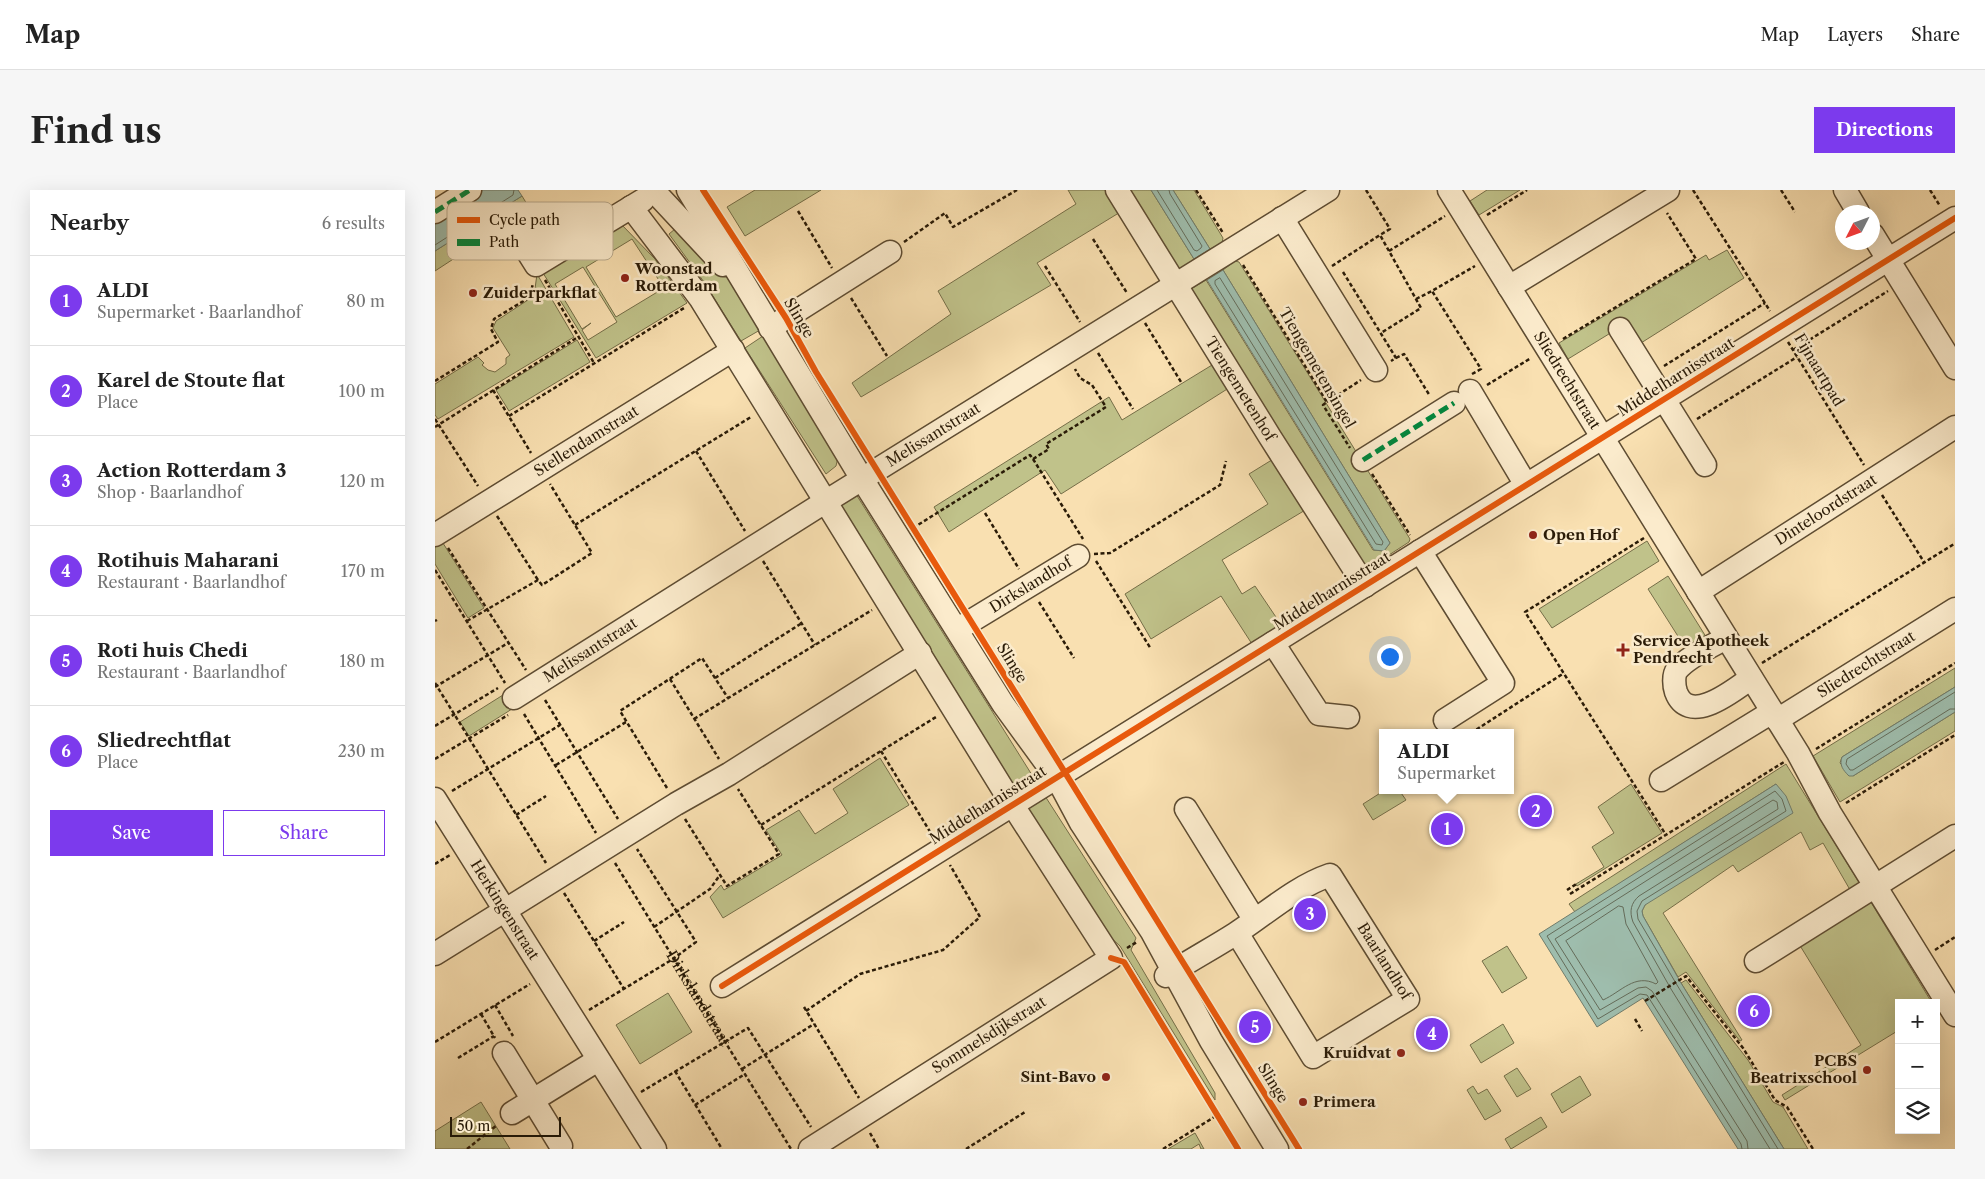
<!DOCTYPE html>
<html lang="en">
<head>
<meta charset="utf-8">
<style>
	body { margin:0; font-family:"Libre Caslon Text",serif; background:#f6f6f6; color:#222 }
	.controls { position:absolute; right:15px; bottom:15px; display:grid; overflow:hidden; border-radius:0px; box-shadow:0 5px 20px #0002 }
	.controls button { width:45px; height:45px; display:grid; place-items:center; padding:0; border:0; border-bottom:1px solid #e0e0e0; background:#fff; color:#222; font:25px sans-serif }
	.compass { position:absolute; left:1400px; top:15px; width:45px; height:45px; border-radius:50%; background:#fff; box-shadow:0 5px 20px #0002; rotate:228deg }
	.scale { position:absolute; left:15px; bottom:12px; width:111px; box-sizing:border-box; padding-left:5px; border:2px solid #2a1b07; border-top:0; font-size:14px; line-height:18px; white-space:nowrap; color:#2a1b07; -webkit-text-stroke:4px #fbebcc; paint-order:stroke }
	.you { position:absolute; left:954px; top:466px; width:18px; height:18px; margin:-12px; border:4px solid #fff; border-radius:50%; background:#1a73e8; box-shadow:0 0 0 8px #1a73e833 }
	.badge { display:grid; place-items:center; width:32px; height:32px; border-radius:50%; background:#7c3aed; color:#fff; font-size:16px; font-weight:700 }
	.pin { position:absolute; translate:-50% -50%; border:2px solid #fff; box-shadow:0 1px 5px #0006 }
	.popup { position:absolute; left:944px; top:539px; width:135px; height:65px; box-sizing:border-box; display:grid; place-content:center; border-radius:0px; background:#fff; filter:drop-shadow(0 1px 4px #0005); font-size:16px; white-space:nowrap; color:#767676 }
	.popup b { font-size:19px; color:#222 }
	.popup::after { content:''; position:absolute; left:50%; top:100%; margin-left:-10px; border:10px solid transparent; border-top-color:#fff }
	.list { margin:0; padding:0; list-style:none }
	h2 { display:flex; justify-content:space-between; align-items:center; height:65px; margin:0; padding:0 20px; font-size:21px }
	h2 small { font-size:16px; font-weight:400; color:#767676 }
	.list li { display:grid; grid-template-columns:32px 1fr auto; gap:15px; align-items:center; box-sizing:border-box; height:90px; padding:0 20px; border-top:1px solid #e0e0e0 }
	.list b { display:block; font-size:19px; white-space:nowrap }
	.list p { margin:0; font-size:16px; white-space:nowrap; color:#767676 }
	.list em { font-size:16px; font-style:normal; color:#767676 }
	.actions { display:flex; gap:10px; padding:15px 20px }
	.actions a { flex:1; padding:11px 0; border:1px solid #7c3aed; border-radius:0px; text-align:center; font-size:18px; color:#7c3aed }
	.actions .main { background:#7c3aed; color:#fff }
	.icon { flex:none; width:28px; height:28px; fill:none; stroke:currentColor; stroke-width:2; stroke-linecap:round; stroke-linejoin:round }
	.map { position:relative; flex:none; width:1520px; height:959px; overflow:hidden; border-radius:0px }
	header { display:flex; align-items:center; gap:30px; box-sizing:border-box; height:70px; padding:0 25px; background:#fff; border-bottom:1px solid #e0e0e0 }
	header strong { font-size:24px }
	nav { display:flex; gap:28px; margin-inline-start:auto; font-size:18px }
	.intro { display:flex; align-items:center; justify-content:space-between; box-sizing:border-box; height:120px; padding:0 30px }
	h1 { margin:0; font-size:35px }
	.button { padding:12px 22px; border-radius:0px; background:#7c3aed; color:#fff; font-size:18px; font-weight:700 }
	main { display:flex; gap:30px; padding:0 30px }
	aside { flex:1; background:#fff; border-radius:0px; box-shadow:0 5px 20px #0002 }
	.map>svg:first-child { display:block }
	.green { fill:#c0c28a; stroke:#756e48; fill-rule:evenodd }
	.water { fill:#9ebdad; stroke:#707c6b }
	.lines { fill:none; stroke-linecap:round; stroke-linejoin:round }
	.shore { stroke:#646c5a; stroke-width:1 }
	.minor-casing { stroke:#5e4c32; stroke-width:25 }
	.path { stroke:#2a1b07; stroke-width:2.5; stroke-dasharray:4 2.5; stroke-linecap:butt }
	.minor { stroke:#fbebcc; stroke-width:22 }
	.quiet { stroke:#00873e; stroke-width:5; stroke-dasharray:10 5; stroke-linecap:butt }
	.cycleway-casing { stroke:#fbebcc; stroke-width:9 }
	.cycleway { stroke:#e8590c; stroke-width:6 }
	.poi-dot { fill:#8f2418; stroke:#fbebcc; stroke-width:2 }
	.labels { text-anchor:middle; stroke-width:5; stroke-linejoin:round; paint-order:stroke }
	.poi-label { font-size:15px; font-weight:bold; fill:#2a1b07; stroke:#fbebcc; text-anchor:start }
	.street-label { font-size:15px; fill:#2a1b07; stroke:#fbebcc }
	.key { fill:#fbebcc; stroke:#bcad91; stroke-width:1 }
	.key-label { font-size:14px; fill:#2a1b07 }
</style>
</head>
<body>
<header>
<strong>Map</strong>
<nav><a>Map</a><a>Layers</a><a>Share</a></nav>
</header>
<div class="intro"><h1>Find us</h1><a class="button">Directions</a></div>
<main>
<aside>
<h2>Nearby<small>6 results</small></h2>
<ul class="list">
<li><span class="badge">1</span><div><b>ALDI</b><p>Supermarket · Baarlandhof</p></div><em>80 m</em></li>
<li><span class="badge">2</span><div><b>Karel de Stoute flat</b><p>Place</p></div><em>100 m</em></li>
<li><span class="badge">3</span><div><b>Action Rotterdam 3</b><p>Shop · Baarlandhof</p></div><em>120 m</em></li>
<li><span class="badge">4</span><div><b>Rotihuis Maharani</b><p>Restaurant · Baarlandhof</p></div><em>170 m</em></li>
<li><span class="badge">5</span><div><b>Roti huis Chedi</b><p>Restaurant · Baarlandhof</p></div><em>180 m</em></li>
<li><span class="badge">6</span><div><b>Sliedrechtflat</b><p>Place</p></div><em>230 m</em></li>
</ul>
<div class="actions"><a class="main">Save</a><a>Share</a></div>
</aside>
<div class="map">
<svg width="1520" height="959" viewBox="0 0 1520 959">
	<rect width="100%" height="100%" fill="#f9e0b1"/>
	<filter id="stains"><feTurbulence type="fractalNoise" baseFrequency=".004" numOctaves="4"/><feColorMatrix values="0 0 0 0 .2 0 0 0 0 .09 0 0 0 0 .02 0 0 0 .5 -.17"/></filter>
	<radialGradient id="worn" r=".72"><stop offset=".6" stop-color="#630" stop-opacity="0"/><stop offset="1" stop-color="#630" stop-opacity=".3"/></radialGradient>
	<g class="green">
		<polygon points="320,0 386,0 310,46 292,17"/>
		<polygon points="633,0 674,0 687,21 602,73 616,95 426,207 417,193 516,124 503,101 641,14"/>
		<polygon points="694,0 716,0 759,69 746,79 743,78"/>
		<polygon points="738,0 759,0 788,48 787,53 775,59"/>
		<polygon points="1052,0 1085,0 1044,25 1035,11"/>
		<polygon points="87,6 95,19 0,81 0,61"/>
		<path d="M186,34L220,69L252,113L161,168L108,83ZM197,49L229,98L181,127L151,77ZM148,77L182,132L153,150L147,140L156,133L147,139L120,94Z"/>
		<polygon points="246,34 294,90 325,140 306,151 269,92 234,44"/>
		<polygon points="1292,60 1309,88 1206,153 1187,136 1133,169 1124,153 1271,65 1274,70"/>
		<polygon points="800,71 804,72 975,349 974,352 937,376 926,373 756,99 771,90 938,360 949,361 955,353 788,80"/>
		<polygon points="102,84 139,147 3,229 0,225 0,194 43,167 49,173 47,175 53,180 60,182 71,174 71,168 75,165 58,138 61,131 99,106"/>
		<polygon points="328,146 403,267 401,276 391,284 310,158"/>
		<polygon points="142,150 155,172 74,221 61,200"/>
		<polygon points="782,172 797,196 626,304 610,280 514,342 499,317 674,207 687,230"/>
		<polygon points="840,268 872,319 787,370 807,404 820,396 847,436 817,454 786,406 716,449 690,404 833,314 814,284"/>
		<polygon points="419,301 597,585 584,594 574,594 411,329 404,311"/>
		<polygon points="6,350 49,418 33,428 0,374 0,354"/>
		<polygon points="1212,351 1224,371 1117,438 1104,419"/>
		<polygon points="1233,386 1273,450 1253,462 1213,399"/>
		<polygon points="1520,478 1520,497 1407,567 1405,573 1418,586 1520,522 1520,541 1405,612 1378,566"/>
		<polygon points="68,505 77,519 34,546 25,532"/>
		<polygon points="445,568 474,615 288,728 275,707 286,695 289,700 347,665 331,640 364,620 380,644 413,623 398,599"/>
		<polygon points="1351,574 1428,699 1418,705 1388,653 1375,660 1366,642 1303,682 1298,675 1228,723 1307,850 1305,851 1251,782 1243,787 1208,726 1207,721 1210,715 1341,594 1140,722 1134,714"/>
		<polygon points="1196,594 1227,643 1142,696 1141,694 1169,677 1157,657 1179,643 1163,617"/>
		<polygon points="950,600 964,600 971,610 938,630 928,614"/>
		<polygon points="610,606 701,748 696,760 780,903 780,910 685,756 660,733 590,621 597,613"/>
		<polygon points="1434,709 1497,813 1464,813 1464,840 1350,910 1347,905 1426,855 1364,754"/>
		<polygon points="1072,756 1092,788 1067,803 1047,771"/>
		<polygon points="1251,790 1313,870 1338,912 1348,917 1373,959 1349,959 1246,793"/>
		<polygon points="233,803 257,842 205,874 181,835"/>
		<polygon points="1068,834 1079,853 1046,873 1035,855"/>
		<polygon points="1082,878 1096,899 1082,907 1069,886"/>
		<polygon points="1145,886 1156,905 1127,923 1116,904"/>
		<polygon points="1038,896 1043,904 1052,899 1066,921 1050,930 1032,900"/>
		<polygon points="46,912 75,959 0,959 0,941"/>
		<polygon points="1106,927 1112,937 1076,959 1070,949"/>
		<polygon points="760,943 769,959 766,959 764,954 756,959 733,959"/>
	</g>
	<g class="water">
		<polygon points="47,0 83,0 87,6 0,61 0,30"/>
		<polygon points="716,0 738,0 775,59 759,69"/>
		<polygon points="788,80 955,353 949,361 939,360 772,90"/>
		<path d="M1520,497V522L1418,586H1414C1408,580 1404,575 1407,567Z"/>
		<polygon points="1341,594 1351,606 1358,623 1210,715 1207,721 1208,726 1246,793 1349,959 1303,959 1208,808 1162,837 1104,744"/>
	</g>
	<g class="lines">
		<g class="shore">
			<polyline points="722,0 759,60 762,61 766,58 767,56 735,4 734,0"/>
			<polyline points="0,55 78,5 79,0"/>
			<polygon points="785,88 948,352 947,355 941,354 780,94 780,91"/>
			<polyline points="1520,502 1412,569 1411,574 1415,580 1418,580 1515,519 1520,519"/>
			<path d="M1184,716L1188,717L1191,734L1223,792L1221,794C1200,783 1186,802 1168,810L1131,751Z"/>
			<polyline points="1307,959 1306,954 1212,805 1205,804 1163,829 1112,746 1340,601 1347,609 1351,621 1207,711 1202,721 1203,729 1242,795 1343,959"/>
			<path d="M1313,959L1312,951L1217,801L1211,797L1203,798L1165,820L1120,749L1338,610L1342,612L1343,619L1204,706C1196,713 1194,721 1198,732L1236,799L1335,959"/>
		</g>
		<g class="minor-casing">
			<g id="minor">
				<polyline points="218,0 288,75"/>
				<polyline points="253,0 427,289 568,514 622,588 646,633 717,742 776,851 842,959"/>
				<path id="s2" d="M682,0L835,247L930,396"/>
				<path id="s3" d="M1014,0L1363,563L1395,623L1520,825"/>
				<polyline points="1410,0 1423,22"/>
				<polyline points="196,17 265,108 577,614 676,768 375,959"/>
				<polyline points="0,22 35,0"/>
				<polyline points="847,28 941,180"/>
				<polyline points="82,45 101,75 208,10"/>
				<polyline points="1438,45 1520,178"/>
				<polyline points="1074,97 1233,0"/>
				<polyline points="335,138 455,62"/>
				<polyline points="1185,139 1270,275"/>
				<polyline points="1035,201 1091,295"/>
				<polyline points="928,270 1019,213"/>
				<path id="s4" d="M0,345L298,160"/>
				<polyline points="985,361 1068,493 1010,530"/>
				<path id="s5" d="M1263,402L1520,237"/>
				<path id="s6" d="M523,439L643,366"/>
				<path d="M1291,448C1277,456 1252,467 1242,480C1238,485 1239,496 1241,502C1254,537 1299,500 1316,488"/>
				<polyline points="838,453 884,524 913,527"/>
				<path id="s7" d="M79,508L390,312L893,0"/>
				<path id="s8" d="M1342,530L1520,419"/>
				<polyline points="1226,590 1337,522"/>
				<path id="s9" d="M0,609L220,959"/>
				<polyline points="751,619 819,729"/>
				<polyline points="0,764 241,614 294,584 485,463"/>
				<polyline points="1321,771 1520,646"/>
				<path id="s10" d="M731,786C754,771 778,758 800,744C831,724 860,697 895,685L973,809L878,867L802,743"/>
				<polyline points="287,796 1520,28"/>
				<polyline points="69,863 126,956"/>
				<polyline points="77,923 163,870"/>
			</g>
		</g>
		<g class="path">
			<polyline points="761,0 788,43"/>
			<polyline points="931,0 955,39 945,45"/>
			<polyline points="1258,0 1335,121"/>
			<polyline points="1346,0 1360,22"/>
			<polyline points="1495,0 1505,16"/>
			<polyline points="363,21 397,78"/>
			<polyline points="1052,25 1092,0"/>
			<polyline points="658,49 692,103"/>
			<polyline points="469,52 510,23 518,37 582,0"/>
			<polyline points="954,61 1010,26"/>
			<polyline points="808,75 892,212 888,215 915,258"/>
			<polyline points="610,76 645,132"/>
			<polyline points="897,76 945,45 986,118 946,143"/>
			<polyline points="908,82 961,168 956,171"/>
			<polyline points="110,90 159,173"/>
			<polyline points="416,108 452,166"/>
			<polyline points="981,109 997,101"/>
			<polyline points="710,133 746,192"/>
			<polyline points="1128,149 1261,69 1232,23"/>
			<polyline points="1353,152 1429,275"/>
			<polyline points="1358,160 1453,101"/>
			<polyline points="663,163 698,219"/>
			<polyline points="961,168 969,164 995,206"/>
			<polyline points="1229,176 1330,113"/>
			<polyline points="1037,184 1046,179 997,101 1040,76"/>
			<polyline points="0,191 63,152 56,139 59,129 95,107 98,93"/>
			<polyline points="1052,195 1096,168"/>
			<polyline points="58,200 96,263"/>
			<polyline points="892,212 926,190"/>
			<polyline points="74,226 249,118"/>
			<polyline points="0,229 43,296"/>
			<polyline points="1262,229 1362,167"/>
			<polyline points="0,237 143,147"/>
			<polyline points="261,261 310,341"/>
			<polyline points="598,269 648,349"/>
			<polyline points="937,284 975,345"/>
			<polyline points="1447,305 1489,372"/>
			<polyline points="550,323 584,379"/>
			<polyline points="62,326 103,390"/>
			<polyline points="140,335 316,227"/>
			<polyline points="478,338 595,265 598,269 614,259 611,254 671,217 657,195 645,188 640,179"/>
			<polyline points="1209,348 1090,422 1231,645"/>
			<polyline points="13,358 91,480"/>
			<polyline points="659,364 675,363 785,295 791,271"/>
			<polyline points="328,371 380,455"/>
			<polyline points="661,371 716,459"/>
			<polyline points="0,380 70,493"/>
			<polyline points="604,412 639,468"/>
			<polyline points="0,431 2,430"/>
			<polyline points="32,431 103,390 107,395 157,363 115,294"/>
			<polyline points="1327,473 1519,354"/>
			<polyline points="280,488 367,433"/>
			<polyline points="235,489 284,569"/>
			<polyline points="0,493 111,673"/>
			<polyline points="0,497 73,453"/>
			<polyline points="110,510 183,629"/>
			<polyline points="89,524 161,643"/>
			<polyline points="259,529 437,420"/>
			<polyline points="0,536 63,498"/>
			<polyline points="1036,543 1129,483"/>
			<polyline points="1381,559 1520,473"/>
			<polyline points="446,561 497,645"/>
			<polyline points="0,569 73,525"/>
			<polyline points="121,575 191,532"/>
			<polyline points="232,598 185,521 267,468 293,508"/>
			<polyline points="17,601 125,535"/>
			<polyline points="1411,613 1520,545"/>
			<polyline points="81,625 111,606"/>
			<polyline points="250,629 292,696 344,664 303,599"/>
			<polyline points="326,635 501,527"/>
			<path id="s1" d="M180,673L356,959"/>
			<polyline points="0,674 15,665"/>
			<polyline points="1132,700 1143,693"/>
			<polyline points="129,703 189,799"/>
			<polyline points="1135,704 1349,572"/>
			<polyline points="219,737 275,699 285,685"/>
			<polyline points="159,751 189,732"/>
			<polyline points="692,758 702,752"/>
			<polyline points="1500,760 1520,747"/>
			<polyline points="1210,811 1251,786 1308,858 1340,910 1352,917 1378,959"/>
			<polyline points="60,815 78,846"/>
			<polyline points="369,817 424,908"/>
			<polyline points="154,820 238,769 261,752 202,659"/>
			<polyline points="371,821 425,784 508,760 545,727 515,675"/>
			<polyline points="46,824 60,848"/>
			<polyline points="1200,829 1207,841"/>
			<polyline points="0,852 95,794"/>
			<polyline points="23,868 59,846"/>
			<polyline points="307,879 379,834"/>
			<polyline points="240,881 287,959"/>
			<polyline points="206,902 313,838 376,937"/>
			<polyline points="260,915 310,884"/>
			<polyline points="435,943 444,959"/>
			<polyline points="32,959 62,935"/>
			<polyline points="531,959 590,922"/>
			<polyline points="728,959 784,924"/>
		</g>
		<use href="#minor" class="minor"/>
		<g class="quiet">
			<polyline points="0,22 35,0"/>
			<polyline points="928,270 1019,213"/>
		</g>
		<g class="cycleway-casing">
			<g id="cycleway">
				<polyline points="268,0 351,128 381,182 864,959"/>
				<polyline points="676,768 689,772 803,959"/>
				<polyline points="287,796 1520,28"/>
			</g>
		</g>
		<use href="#cycleway" class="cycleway"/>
	</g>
	<g class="poi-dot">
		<circle cx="190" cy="88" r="5"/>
		<circle cx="38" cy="103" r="5"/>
		<circle cx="1098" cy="345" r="5"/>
		<path d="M1185.5 452.5h5v5h5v5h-5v5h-5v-5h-5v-5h5z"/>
		<circle cx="966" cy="863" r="5"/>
		<circle cx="1432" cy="880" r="5"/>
		<circle cx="671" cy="887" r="5"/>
		<circle cx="868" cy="912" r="5"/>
	</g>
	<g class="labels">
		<g class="poi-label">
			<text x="200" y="84">Woonstad<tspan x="200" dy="17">Rotterdam</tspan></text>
			<text x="48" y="108">Zuiderparkflat</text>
			<text x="1108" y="350">Open Hof</text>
			<text x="1198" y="456">Service Apotheek<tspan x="1198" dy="17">Pendrecht</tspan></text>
			<text x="956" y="868" text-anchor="end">Kruidvat</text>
			<text x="1422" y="876" text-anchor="end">PCBS<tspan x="1422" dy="17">Beatrixschool</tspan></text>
			<text x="661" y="892" text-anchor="end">Sint-Bavo</text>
			<text x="878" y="917">Primera</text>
		</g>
		<g class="street-label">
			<text transform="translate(364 128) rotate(59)" y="5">Slinge</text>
			<text transform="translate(882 178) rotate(60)" y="5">Tiengemetensingel</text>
			<text transform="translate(1384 180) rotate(59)" y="5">Fijnaartpad</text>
			<text transform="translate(1241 187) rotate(-32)" y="5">Middelharnisstraat</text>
			<text dy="5" stroke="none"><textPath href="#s3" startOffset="224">Sliedrechtstraat</textPath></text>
			<text dy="5" stroke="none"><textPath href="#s2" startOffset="234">Tiengemetenhof</textPath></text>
			<text dy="5" stroke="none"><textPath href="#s7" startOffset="495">Melissantstraat</textPath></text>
			<text dy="5" stroke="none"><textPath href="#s4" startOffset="178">Stellendamstraat</textPath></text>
			<text dy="5" stroke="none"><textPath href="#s5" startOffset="152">Dinteloordstraat</textPath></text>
			<text dy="5" stroke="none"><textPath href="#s6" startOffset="85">Dirkslandhof</textPath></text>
			<text transform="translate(897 401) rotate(-32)" y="5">Middelharnisstraat</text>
			<text dy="5" stroke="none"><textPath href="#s7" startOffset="90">Melissantstraat</textPath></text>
			<text transform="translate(577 473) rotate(58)" y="5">Slinge</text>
			<text dy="5" stroke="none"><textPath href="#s8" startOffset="105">Sliedrechtstraat</textPath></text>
			<text transform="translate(553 615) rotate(-32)" y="5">Middelharnisstraat</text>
			<text dy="5" stroke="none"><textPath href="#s9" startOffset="131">Herkingenstraat</textPath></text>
			<text dy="5" stroke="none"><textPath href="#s10" startOffset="295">Baarlandhof</textPath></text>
			<text dy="5" stroke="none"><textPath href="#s1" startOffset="159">Dirkslandstraat</textPath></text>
			<text transform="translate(554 845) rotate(-32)" y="5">Sommelsdijkstraat</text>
			<text transform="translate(838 893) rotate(58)" y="5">Slinge</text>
		</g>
	</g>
	<rect x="12" y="12" width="166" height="58" rx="8" class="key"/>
	<rect x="22" y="27" width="23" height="6" fill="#e8590c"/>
	<rect x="22" y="49" width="23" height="7" fill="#00873e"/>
	<g class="key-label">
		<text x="54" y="35">Cycle path</text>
		<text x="54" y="57">Path</text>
	</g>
	<rect width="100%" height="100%" filter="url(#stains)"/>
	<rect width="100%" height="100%" fill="url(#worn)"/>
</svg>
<div class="controls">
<button>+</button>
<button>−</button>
<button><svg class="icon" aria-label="layers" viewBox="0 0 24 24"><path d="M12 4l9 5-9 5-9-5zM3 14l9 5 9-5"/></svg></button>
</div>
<svg class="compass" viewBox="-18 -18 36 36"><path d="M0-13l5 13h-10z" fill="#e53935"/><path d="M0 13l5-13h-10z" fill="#767676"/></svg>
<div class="scale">50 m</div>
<div class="you"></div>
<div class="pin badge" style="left:1012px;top:639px">1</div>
<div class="popup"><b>ALDI</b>Supermarket</div>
<div class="pin badge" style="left:1101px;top:621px">2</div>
<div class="pin badge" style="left:875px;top:724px">3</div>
<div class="pin badge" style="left:997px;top:844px">4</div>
<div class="pin badge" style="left:820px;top:837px">5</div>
<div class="pin badge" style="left:1319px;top:821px">6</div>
</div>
</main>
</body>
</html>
